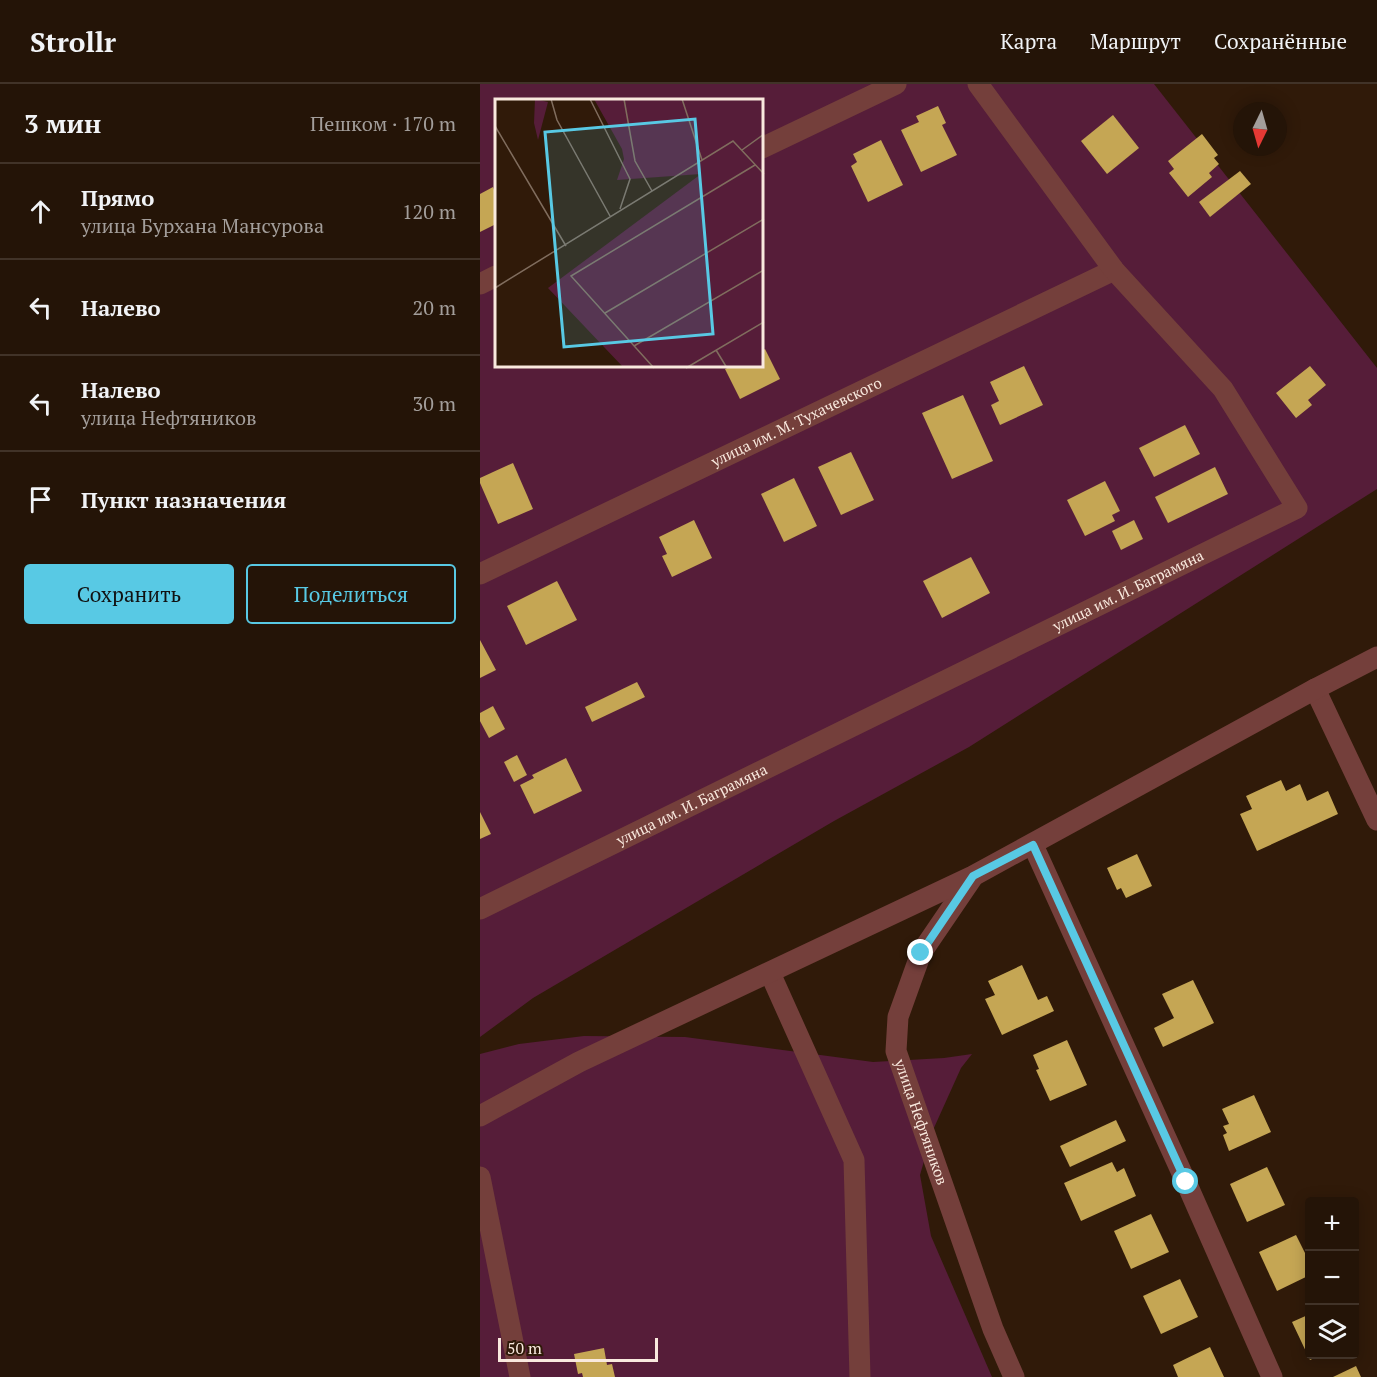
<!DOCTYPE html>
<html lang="ru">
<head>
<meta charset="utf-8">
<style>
	body { margin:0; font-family:"PT Serif",serif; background:#302115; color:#f1f3f6 }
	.controls { position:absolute; right:18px; bottom:18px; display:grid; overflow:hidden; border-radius:6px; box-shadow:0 3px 15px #0003 }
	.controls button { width:54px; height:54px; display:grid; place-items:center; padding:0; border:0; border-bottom:2px solid #413328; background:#241407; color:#f1f3f6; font:30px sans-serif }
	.compass { position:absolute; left:753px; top:18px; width:54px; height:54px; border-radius:50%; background:#241407; box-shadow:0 3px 15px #0003; rotate:185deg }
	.scale { position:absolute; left:18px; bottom:15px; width:160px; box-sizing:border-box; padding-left:6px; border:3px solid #f9e9de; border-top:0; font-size:16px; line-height:21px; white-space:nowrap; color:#f9e9de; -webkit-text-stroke:4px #301a09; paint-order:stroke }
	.stop { position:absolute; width:18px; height:18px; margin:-14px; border:4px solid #58c9e4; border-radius:50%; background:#fff }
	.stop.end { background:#58c9e4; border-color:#fff; box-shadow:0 2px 6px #0008 }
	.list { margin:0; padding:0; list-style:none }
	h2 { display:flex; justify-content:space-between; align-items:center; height:78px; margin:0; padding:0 24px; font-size:26px }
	h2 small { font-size:20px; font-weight:400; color:#a39e9b }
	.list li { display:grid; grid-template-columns:39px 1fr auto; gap:18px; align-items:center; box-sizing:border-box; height:96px; padding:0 24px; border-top:2px solid #413328 }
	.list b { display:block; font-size:22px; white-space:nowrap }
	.list p { margin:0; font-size:20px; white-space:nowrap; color:#a39e9b }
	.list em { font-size:20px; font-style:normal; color:#a39e9b }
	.actions { display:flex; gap:12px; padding:18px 24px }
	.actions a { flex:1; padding:14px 0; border:2px solid #58c9e4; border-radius:6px; text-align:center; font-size:21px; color:#58c9e4 }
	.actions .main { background:#58c9e4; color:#111 }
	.icon { flex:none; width:33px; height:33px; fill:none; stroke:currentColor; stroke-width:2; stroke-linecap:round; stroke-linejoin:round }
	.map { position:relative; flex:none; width:897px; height:1293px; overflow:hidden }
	header { display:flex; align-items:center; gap:36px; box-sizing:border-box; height:84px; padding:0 30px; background:#241407; border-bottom:2px solid #413328 }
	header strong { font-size:28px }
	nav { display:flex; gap:33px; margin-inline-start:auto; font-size:21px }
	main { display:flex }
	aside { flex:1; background:#241407 }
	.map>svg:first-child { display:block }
	.green { fill:#561d39; fill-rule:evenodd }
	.building { fill:#c5a654 }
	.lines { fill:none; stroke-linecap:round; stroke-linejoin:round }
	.minor { stroke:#743f3b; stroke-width:21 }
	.route { stroke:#58c9e4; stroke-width:8 }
	.labels { text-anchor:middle; stroke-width:6; stroke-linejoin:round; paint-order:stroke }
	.street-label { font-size:15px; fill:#f9e9de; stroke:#301a09 }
	.inset-road { fill:none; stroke:#806d5e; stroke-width:1.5 }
	.view { fill:#58c9e4; fill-opacity:0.15; stroke:#58c9e4; stroke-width:3 }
	.inset-edge { fill:none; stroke:#f9e9de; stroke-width:3 }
</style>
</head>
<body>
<header>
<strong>Strollr</strong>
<nav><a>Карта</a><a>Маршрут</a><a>Сохранённые</a></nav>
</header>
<main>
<aside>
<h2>3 мин<small>Пешком · 170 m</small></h2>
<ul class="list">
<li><svg class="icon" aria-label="ahead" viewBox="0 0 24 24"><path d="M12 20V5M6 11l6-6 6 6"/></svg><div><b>Прямо</b><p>улица Бурхана Мансурова</p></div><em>120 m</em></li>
<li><svg class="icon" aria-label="left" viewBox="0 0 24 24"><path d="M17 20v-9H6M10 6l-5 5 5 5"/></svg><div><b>Налево</b></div><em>20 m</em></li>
<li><svg class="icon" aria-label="left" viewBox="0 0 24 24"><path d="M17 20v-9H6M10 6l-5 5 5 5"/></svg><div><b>Налево</b><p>улица Нефтяников</p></div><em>30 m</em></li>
<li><svg class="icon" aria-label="arrive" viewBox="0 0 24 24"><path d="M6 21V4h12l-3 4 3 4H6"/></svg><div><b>Пункт назначения</b></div></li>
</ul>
<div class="actions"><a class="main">Сохранить</a><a>Поделиться</a></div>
</aside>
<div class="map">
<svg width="897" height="1293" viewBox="0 0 897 1293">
	<rect width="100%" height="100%" fill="#301a09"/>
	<g class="green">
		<path d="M0,0H674L897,284V405L489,663L354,737L53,914L0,953ZM16,16H282V282H16Z"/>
		<polygon points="104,952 205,953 393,978 464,974 492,970 481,984 453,1046 440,1091 451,1152 512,1293 0,1293 0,970 39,960"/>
	</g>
	<g class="building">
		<polygon points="458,22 466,39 462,41 477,71 441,88 421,46 439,38 436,32"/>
		<polygon points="633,31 659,64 627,90 601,57"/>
		<polygon points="722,50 738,71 734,74 739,80 729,89 732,93 708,113 689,89 694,85 688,77"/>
		<polygon points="401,56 423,101 388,118 371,82 377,78 373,70"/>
		<polygon points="760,87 771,100 730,133 719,118"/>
		<polygon points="13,103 16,111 16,140 0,148 0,110"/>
		<polygon points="285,265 300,295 260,315 245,285 251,282 282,282 282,267"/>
		<polygon points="544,282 563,321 520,341 511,321 519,317 510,298"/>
		<polygon points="830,282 846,301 828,316 832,321 816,334 796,309"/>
		<polygon points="483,311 513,377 472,395 442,329"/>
		<polygon points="705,341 720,370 674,393 659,364"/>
		<polygon points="371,368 394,416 361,431 338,383"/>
		<polygon points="33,379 53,425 18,440 0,399 0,394"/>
		<polygon points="735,383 748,410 688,439 675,413"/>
		<polygon points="314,394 337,442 304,458 281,410"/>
		<polygon points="625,397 640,427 632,431 635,437 605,452 587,416"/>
		<polygon points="214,436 232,474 192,493 182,472 187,470 179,453"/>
		<polygon points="654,436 663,455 641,466 632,447"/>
		<polygon points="491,473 510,509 462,534 443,497"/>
		<polygon points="77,497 97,536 46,561 27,522"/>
		<polygon points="0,556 16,586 0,594"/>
		<polygon points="157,598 165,613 112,638 105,623"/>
		<polygon points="13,622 25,645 9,654 0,637 0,629"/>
		<polygon points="37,671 47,691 34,698 24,678"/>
		<polygon points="86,674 102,707 54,730 40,701 54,694 52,691"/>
		<polygon points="801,696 806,707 820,700 827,717 848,707 858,730 777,767 760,730 772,725 766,712"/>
		<polygon points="0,728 11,750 0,755"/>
		<polygon points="657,770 672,802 646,814 641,804 637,806 627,784"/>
		<polygon points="542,881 558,916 567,912 574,927 522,951 505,915 515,911 508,897"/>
		<polygon points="713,896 734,939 683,963 674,944 694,934 682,910"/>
		<polygon points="587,956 607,1001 570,1017 556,986 559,985 553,971"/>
		<polygon points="774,1011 791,1048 749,1067 743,1051 747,1049 743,1042 749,1040 742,1025"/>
		<polygon points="636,1036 646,1057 590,1083 580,1062"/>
		<polygon points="632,1078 637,1088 644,1084 656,1112 601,1137 584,1099"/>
		<polygon points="787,1083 805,1121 767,1138 750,1100"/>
		<polygon points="671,1130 689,1168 651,1185 634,1147"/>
		<polygon points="816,1151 830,1179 830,1191 797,1207 779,1168"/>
		<polygon points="700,1195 718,1233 681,1250 663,1212"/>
		<polygon points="830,1230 830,1270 843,1270 830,1276 812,1238"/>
		<polygon points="730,1263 744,1293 698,1293 693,1281"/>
		<polygon points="124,1264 127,1281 132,1280 135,1293 103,1293 102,1289 98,1290 94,1270"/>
		<polygon points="876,1282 881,1293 853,1293"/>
	</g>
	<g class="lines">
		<g class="minor">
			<polyline points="282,64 416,0"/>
			<polyline points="0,200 16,192"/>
			<path id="s1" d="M0,490L634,186"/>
			<polyline points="835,605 897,736"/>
			<polyline points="553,761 706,1098 792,1293"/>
			<path id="s2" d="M492,794L441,869L418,933L416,967L513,1245L534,1293"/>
			<path id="s3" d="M0,825L817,424L743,305L634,186L498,0"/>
			<polyline points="290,889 374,1076 380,1293"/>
			<polyline points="0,1032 99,978 493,792 835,605 897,573"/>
			<polyline points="0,1093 40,1293"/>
		</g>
	</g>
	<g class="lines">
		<polyline class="route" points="441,869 493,792 553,761 706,1098"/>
	</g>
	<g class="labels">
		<g class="street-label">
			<text dy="5" stroke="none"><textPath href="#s1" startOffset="351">улица им. М. Тухачевского</textPath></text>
			<text dy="5" stroke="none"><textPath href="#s3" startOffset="722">улица им. И. Баграмяна</textPath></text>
			<text dy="5" stroke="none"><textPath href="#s3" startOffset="236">улица им. И. Баграмяна</textPath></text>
			<text dy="5" stroke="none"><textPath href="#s2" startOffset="268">улица Нефтяников</textPath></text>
		</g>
	</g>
	<g transform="translate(15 15)">
		<rect width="268" height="268" fill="#301a09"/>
		<path d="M40,0L53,3L43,41L39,24ZM99,0H268V268H128L53,189L206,75L122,81L129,60L127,50Z" fill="#561d39"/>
		<path class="inset-road" d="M56,0L62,21L115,117M95,0L135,80L125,110M129,0L140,62L157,92M187,0L207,61M0,27L71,147M247,51L269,35M0,189L238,42L269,75M110,214L269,120M139,247L269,171M221,251L232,269M159,269L76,177L260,66M191,269L269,223"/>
		<path class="view" d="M200,20L218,235L69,248L50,33Z"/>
		<rect width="268" height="268" class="inset-edge"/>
	</g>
</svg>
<div class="controls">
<button>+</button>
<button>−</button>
<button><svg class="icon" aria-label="layers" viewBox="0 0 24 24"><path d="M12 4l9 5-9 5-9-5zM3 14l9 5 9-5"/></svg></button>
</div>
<svg class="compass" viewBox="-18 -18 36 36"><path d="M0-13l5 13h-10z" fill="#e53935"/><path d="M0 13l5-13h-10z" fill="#a39e9b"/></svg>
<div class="scale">50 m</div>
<div class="stop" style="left:706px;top:1098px"></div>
<div class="stop end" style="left:441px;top:869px"></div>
</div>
</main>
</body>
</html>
